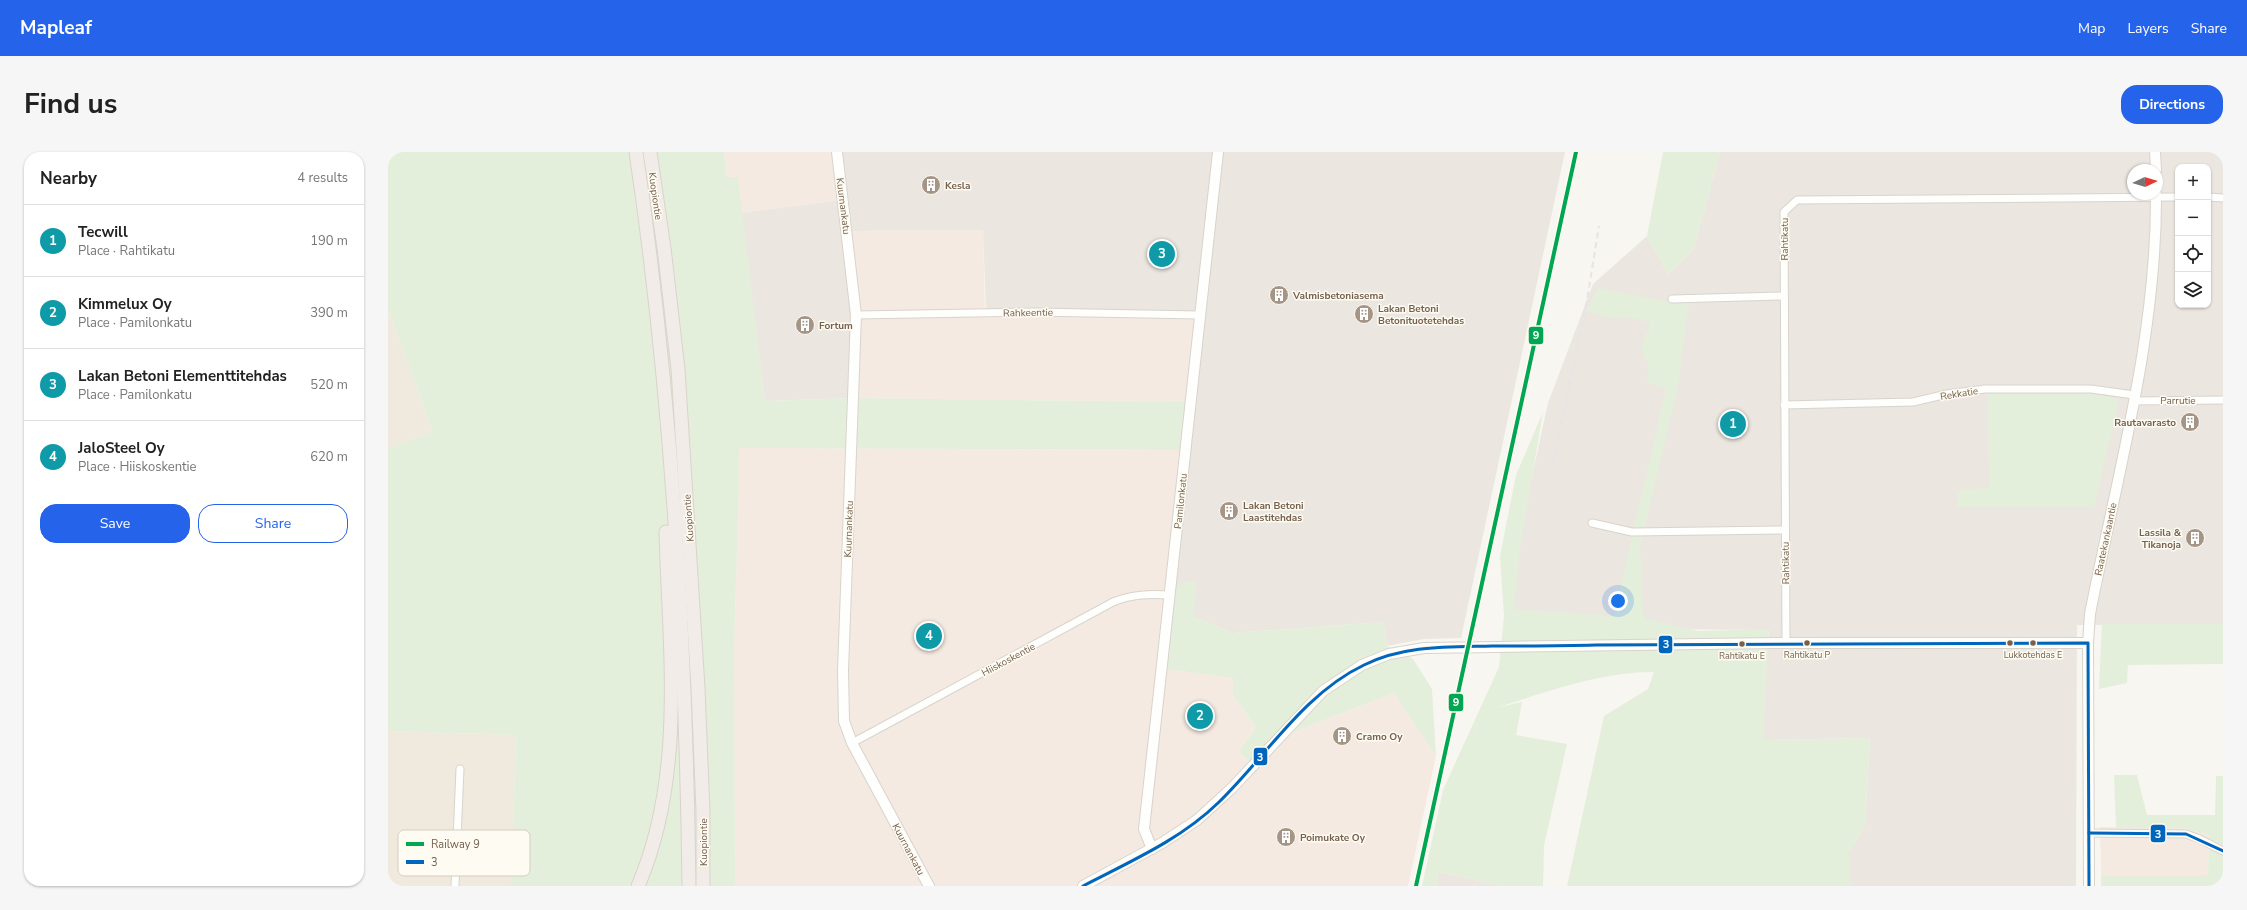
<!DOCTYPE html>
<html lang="en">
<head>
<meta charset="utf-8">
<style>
	body { margin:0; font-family:"Nunito Sans",sans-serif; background:#f6f6f6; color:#222 }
	.controls { position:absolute; right:12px; top:12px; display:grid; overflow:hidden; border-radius:8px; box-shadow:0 1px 3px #0004 }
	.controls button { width:36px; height:36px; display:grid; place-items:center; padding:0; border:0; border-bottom:1px solid #e0e0e0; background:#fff; color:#222; font:20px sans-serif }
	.compass { position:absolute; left:1739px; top:12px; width:36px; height:36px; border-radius:50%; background:#fff; box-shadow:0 1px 3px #0004; rotate:86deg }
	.you { position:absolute; left:1230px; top:449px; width:14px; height:14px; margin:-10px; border:3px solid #fff; border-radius:50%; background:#1a73e8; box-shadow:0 0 0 6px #1a73e833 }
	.badge { display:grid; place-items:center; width:26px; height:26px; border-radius:50%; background:#2563eb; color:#fff; font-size:13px; font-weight:700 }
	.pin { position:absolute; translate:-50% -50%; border:2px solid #fff; box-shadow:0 1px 4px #0006 }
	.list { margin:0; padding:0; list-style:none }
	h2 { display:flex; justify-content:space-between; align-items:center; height:52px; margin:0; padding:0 16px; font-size:17px }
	h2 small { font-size:13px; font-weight:400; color:#767676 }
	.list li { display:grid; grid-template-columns:26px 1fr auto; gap:12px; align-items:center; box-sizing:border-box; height:72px; padding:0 16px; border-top:1px solid #e0e0e0 }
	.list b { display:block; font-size:15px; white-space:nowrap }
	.list p { margin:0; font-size:13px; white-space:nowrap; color:#767676 }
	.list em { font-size:13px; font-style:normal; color:#767676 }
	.actions { display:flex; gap:8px; padding:12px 16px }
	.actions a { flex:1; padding:9px 0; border:1px solid #2563eb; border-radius:16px; text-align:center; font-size:14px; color:#2563eb }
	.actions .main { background:#2563eb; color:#fff }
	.icon { flex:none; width:22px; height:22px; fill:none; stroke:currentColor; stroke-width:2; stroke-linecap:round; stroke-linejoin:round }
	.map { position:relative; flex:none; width:1835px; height:734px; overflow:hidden; border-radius:16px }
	header { display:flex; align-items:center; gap:24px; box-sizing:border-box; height:56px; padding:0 20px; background:#2563eb; color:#fff }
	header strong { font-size:19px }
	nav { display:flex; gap:22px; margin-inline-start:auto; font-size:14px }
	.intro { display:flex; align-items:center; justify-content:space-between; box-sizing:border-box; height:96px; padding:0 24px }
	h1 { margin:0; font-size:28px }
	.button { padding:10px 18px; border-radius:16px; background:#2563eb; color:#fff; font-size:14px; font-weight:700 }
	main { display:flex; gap:24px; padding:0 24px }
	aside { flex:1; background:#fff; border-radius:16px; box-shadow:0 1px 3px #0004 }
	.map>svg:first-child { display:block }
	.residential { fill:#f0e9de }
	.commercial { fill:#f5eae1 }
	.industrial { fill:#ebe6e0; fill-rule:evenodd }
	.green { fill:#e4efdb }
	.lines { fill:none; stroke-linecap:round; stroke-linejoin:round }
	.street-casing { stroke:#d8d3cd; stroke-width:9 }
	.secondary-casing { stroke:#d8d3cd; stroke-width:12 }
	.highway-casing { stroke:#d9d3cc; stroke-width:15 }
	.street { stroke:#fefefd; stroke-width:7 }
	.secondary { stroke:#fefefd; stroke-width:10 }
	.highway { stroke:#f1ece8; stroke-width:13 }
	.rail { stroke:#e6e4e6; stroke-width:2; stroke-dasharray:6 4; stroke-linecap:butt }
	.bus-1-casing { stroke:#fefbf2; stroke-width:6 }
	.bus-1 { stroke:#0065bd; stroke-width:3 }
	.rail-1-casing { stroke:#fefbf2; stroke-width:7 }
	.rail-1 { stroke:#00a651; stroke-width:4 }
	.bus-dot { fill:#76614f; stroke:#fefbf2; stroke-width:1.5 }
	.labels { text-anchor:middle; stroke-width:3; stroke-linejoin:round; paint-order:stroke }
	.bus-label { font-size:9px; fill:#76614f; stroke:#fefbf2 }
	.poi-label { font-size:10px; font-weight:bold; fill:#76614f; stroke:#fefbf2; text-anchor:start }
	.street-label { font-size:10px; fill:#76614f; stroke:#fefbf2 }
	.key { fill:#fefbf2; stroke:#d5cdc1; stroke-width:1 }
	.key-label { font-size:11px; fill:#76614f }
	.line-badge { stroke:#fefbf2; stroke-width:1.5 }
	.badge-label { font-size:11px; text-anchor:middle; font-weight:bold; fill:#fff }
</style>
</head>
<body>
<header>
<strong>Mapleaf</strong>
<nav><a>Map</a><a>Layers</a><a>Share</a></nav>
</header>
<div class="intro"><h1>Find us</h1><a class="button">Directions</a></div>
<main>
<aside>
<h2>Nearby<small>4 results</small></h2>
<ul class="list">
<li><span class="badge" style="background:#0f9aa8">1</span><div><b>Tecwill</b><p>Place · Rahtikatu</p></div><em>190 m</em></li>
<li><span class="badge" style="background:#0f9aa8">2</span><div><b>Kimmelux Oy</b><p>Place · Pamilonkatu</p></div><em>390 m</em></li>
<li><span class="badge" style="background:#0f9aa8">3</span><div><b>Lakan Betoni Elementtitehdas</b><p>Place · Pamilonkatu</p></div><em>520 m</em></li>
<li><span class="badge" style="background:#0f9aa8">4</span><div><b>JaloSteel Oy</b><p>Place · Hiiskoskentie</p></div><em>620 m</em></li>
</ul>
<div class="actions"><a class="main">Save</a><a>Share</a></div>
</aside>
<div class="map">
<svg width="1835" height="734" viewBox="0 0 1835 734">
	<rect width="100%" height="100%" fill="#f8f6f0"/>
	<g class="residential">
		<polygon points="0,157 45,280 0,297"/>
		<polygon points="0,579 128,583 123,734 0,734"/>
	</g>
	<g class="commercial">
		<polygon points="336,0 449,0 453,48 353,61 350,25 338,25"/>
		<polygon points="595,78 597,160 807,159 798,250 467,246 461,79"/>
		<polygon points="352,296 794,298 770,516 845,526 845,543 868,575 851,600 861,609 880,590 1006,541 1048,604 1020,734 347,734 346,498"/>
		<polygon points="1712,675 1795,676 1821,683 1820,723 1713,724"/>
	</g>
	<g class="industrial">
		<polygon points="449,0 1177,0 1073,486 1036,487 999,494 995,470 844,481 806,465 778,446 794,298 807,160 598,160 595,78 461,79 467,246 377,249 353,61 453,48"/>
		<path d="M1332,0H1835V472L1689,473L1688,734H1461V701L1477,673L1482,586L1374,588L1381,478L1124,476L1127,402L1160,251L1205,132L1259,84L1280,122L1306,96ZM1790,15H1820V153H1790ZM1745,18H1769V42H1745Z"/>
		<polygon points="1051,720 1114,734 1048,734"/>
	</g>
	<g class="green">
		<polygon points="0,0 336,0 338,25 350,25 377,249 467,246 798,250 794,298 352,296 346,498 347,734 123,734 128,583 0,579 0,297 45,280 0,157"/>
		<polygon points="1275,0 1332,0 1306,96 1280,122 1259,84"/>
		<path d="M1210,136L1275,149L1301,151L1289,239L1252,395L1255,466L1310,479L1381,477L1375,588L1482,586L1477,673L1461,701V734H1179L1216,564L1260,537L1266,520C1213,520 1161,539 1111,555L1134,550L1128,583L1179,592L1156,694L1155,734H1114L1051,720L1048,734H1034L1055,638L1111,515L1116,464L1112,404L1128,323L1155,260L1131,404L1126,457L1226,464L1278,237L1259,230L1261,216L1253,195L1263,171L1250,167L1220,165L1198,159Z"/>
		<polygon points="1600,241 1703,241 1731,247 1706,355 1569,355 1569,338 1601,336"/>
		<polygon points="796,429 808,430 806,465 844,481 995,470 999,494 1025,507 1044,537 1048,604 1006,541 880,590 861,609 851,600 868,575 845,543 845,526 770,516 778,446"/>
		<polygon points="1714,472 1835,472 1835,512 1740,513 1739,531 1711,537"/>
		<polygon points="1726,623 1749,623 1759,663 1827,663 1828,624 1835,624 1835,734 1713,734 1713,724 1820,723 1821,683 1795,676 1728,676"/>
	</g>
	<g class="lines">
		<g class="street-casing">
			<g id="street">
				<polyline points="1820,45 1835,46"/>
				<polyline points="1284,147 1396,144"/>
				<polyline points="468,163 646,160 811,163"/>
				<polyline points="1746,249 1835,248"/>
				<polyline points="1396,253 1525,250 1559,242 1597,237 1703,237 1746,243"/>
				<polyline points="1204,371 1244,380 1396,378"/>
				<polyline points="1398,491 1396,60 1409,48 1790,45"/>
				<path d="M464,591L725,450C745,442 761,442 782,443"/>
				<polyline points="1701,681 1798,682 1812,687 1835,699"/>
				<polyline points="67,734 72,617"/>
			</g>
		</g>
		<g class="secondary-casing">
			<g id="secondary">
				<polyline points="449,0 468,163 455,519 456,569 464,591 541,734"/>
				<polyline points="1767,0 1768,18"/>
				<polyline points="764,697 756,677 830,0"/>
				<polyline points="695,734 774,691 809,668 844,636 935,539 974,513 1001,502 1036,496 1108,495 1385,491 1700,491"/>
				<path d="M1701,734L1700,491L1702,462C1729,323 1769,184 1768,42"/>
			</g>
		</g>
		<g class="highway-casing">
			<g id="highway">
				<path d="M248,0C284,243 298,489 301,734"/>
				<polyline points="262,0 276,96 290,217 310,536 315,659 315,734"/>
				<path d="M250,734C298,623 281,497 278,380"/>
			</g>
		</g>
		<use href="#street" class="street"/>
		<use href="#secondary" class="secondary"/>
		<use href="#highway" class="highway"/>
		<polyline class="rail" points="1165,312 1199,148 1211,74"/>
		<g class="bus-1-casing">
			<g id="bus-1">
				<polyline points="1701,681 1798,682 1835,699"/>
				<path d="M695,734C741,710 792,688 830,651C877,606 915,542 976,513C1016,493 1060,495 1104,494C1139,494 1173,494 1208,493C1372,491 1536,491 1700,491L1701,734"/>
			</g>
		</g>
		<use href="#bus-1" class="bus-1"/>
		<g class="rail-1-casing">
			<polyline id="rail-1" points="1028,734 1188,0"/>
		</g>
		<use href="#rail-1" class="rail-1"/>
	</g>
	<defs>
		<g id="building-disc" transform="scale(1)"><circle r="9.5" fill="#a49587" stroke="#fefbf2"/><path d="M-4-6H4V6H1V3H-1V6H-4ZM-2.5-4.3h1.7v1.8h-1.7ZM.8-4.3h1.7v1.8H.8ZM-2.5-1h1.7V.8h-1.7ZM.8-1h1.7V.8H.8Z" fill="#fff"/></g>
	</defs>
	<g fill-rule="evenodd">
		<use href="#building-disc" x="543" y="33"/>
		<use href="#building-disc" x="891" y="143"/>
		<use href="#building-disc" x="976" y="162"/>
		<use href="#building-disc" x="417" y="173"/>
		<use href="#building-disc" x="1802" y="270"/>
		<use href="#building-disc" x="841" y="359"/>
		<use href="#building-disc" x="1807" y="386"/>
		<use href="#building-disc" x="954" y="584"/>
		<use href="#building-disc" x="898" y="685"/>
	</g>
	<g class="bus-dot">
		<circle cx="1419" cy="491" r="3.5"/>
		<circle cx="1622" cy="491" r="3.5"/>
		<circle cx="1645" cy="491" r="3.5"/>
		<circle cx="1354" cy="492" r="3.5"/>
	</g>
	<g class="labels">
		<g class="bus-label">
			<text x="1419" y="506">Rahtikatu P</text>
			<text x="1645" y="506">Lukkotehdas E</text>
			<text x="1354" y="507">Rahtikatu E</text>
		</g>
		<g class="poi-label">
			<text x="557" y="37">Kesla</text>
			<text x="905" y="147">Valmisbetoniasema</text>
			<text x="990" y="160">Lakan Betoni<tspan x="990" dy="12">Betonituotetehdas</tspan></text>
			<text x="431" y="177">Fortum</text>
			<text x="1788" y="274" text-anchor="end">Rautavarasto</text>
			<text x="855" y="357">Lakan Betoni<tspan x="855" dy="12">Laastitehdas</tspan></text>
			<text x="1793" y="384" text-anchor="end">Lassila &amp;<tspan x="1793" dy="12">Tikanoja</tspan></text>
			<text x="968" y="588">Cramo Oy</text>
			<text x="912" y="689">Poimukate Oy</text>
		</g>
		<g class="street-label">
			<text transform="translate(268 44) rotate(82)" y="4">Kuopiontie</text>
			<text transform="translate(456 54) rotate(83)" y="4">Kuurnankatu</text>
			<text transform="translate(1396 87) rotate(-90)" y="4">Rahtikatu</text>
			<text transform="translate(640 160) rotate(-1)" y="4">Rahkeentie</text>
			<text transform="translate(1571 241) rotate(-9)" y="4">Rekkatie</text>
			<text x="1790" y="252">Parrutie</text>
			<text transform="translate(792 349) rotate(-84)" y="4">Pamilonkatu</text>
			<text transform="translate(300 366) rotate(-94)" y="4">Kuopiontie</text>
			<text transform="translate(460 377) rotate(-88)" y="4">Kuurnankatu</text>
			<text transform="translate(1717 387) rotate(-78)" y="4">Raatekankaantie</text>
			<text transform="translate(1397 411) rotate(-91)" y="4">Rahtikatu</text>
			<text transform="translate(620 507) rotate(-28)" y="4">Hiiskoskentie</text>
			<text transform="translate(315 690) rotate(-90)" y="4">Kuopiontie</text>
			<text transform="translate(521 697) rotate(62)" y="4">Kuurnankatu</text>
		</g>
	</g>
	<rect x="10" y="678" width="132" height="46" rx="6" class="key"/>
	<rect x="18" y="690" width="18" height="4" fill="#00a651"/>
	<rect x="18" y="708" width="18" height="4" fill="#0065bd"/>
	<g class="key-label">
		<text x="43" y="696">Railway 9</text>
		<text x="43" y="714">3</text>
	</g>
	<g class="line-badge">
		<rect x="1140" y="174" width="16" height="19" rx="4" fill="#00a651"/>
		<rect x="1270" y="483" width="15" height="19" rx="4" fill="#0065bd"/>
		<rect x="1060" y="541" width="16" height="19" rx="4" fill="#00a651"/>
		<rect x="865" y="595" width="15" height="19" rx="4" fill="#0065bd"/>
		<rect x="1762" y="672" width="16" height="19" rx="4" fill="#0065bd"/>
	</g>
	<g class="badge-label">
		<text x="1148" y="187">9</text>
		<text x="1278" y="496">3</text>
		<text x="1068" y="554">9</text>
		<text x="872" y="609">3</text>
		<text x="1770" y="686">3</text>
	</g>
</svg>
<div class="controls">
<button>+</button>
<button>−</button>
<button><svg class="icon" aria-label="locate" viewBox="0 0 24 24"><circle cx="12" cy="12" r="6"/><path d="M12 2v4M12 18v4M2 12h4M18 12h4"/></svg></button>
<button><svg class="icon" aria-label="layers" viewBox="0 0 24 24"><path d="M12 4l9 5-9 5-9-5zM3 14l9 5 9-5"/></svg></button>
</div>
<svg class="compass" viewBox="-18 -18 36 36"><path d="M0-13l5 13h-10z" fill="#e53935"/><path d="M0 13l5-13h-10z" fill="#767676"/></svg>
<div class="you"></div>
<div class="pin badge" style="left:1345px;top:272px;background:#0f9aa8">1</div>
<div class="pin badge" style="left:812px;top:564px;background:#0f9aa8">2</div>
<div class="pin badge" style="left:774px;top:102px;background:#0f9aa8">3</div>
<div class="pin badge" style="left:541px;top:484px;background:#0f9aa8">4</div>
</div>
</main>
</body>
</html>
